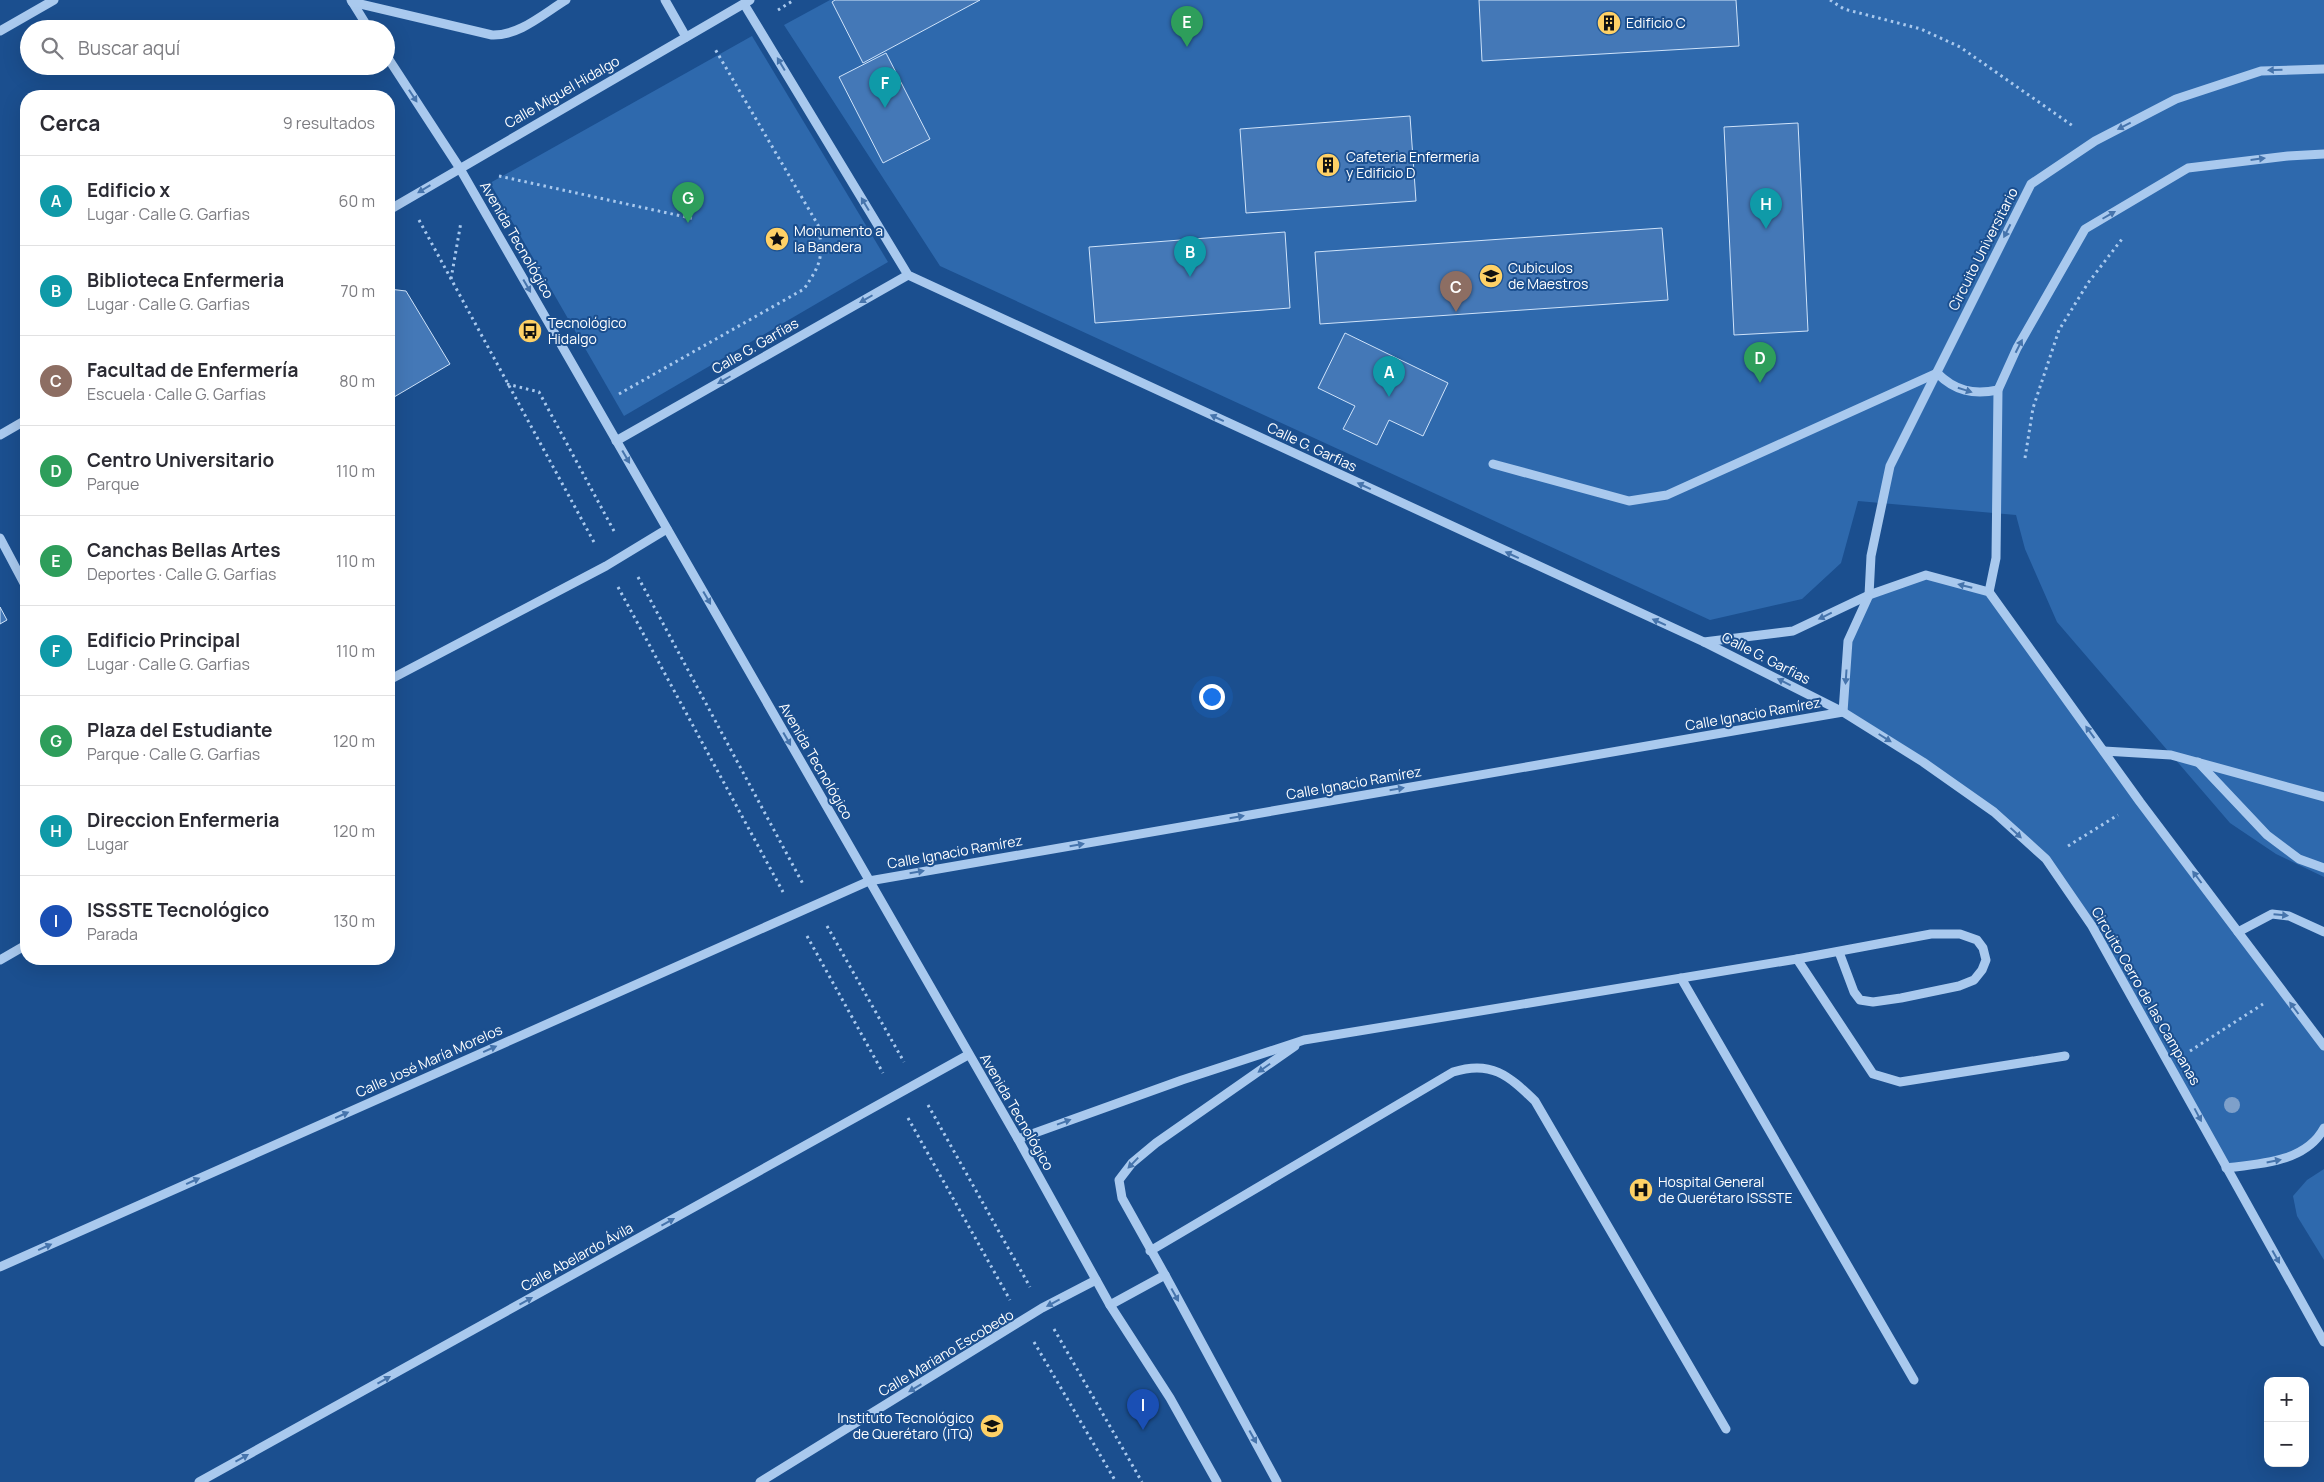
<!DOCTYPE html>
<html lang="es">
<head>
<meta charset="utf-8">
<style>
	body { margin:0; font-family:Manrope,sans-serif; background:#f2f2f3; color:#2b2b33 }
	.controls { position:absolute; right:15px; bottom:15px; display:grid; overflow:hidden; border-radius:10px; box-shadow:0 5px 20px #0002 }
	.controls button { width:45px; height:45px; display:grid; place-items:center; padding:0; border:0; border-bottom:1px solid #e1e1e2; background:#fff; color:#2b2b33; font:25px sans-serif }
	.you { position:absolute; left:1211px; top:696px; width:18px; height:18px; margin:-12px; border:4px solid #fff; border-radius:50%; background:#1a73e8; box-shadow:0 0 0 8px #1a73e833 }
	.badge { display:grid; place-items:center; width:32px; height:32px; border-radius:50%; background:#7c3aed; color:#fff; font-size:16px; font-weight:700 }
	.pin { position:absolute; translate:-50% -41px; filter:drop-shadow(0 1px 2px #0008) }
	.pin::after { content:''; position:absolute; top:26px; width:18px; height:15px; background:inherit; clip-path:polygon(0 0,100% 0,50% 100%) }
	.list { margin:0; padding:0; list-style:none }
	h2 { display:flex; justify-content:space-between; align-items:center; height:65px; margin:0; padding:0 20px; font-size:21px }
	h2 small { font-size:16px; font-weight:400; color:#7c7c81 }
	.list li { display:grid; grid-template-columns:32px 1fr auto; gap:15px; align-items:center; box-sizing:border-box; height:90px; padding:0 20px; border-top:1px solid #e1e1e2 }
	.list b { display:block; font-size:19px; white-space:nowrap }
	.list p { margin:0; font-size:16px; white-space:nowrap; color:#7c7c81 }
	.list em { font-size:16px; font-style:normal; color:#7c7c81 }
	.icon { flex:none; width:28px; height:28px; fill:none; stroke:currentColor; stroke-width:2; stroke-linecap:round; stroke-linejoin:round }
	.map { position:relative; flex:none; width:2324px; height:1482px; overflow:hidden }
	.search { position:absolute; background:#fff; box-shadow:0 5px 20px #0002; left:20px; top:20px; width:375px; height:55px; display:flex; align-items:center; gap:12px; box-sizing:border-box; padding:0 18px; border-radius:28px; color:#7c7c81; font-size:19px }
	.panel { position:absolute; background:#fff; box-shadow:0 5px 20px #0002; left:20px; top:90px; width:375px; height:875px; border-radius:20px }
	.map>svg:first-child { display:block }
	.green { fill:#2e69ad }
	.building { fill:#4478b7; stroke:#cfe3fa }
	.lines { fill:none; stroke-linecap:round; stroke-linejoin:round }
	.path { stroke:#a9c9ee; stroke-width:3; stroke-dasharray:2.5 4; stroke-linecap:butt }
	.minor { stroke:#a9c9ee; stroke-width:9 }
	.tree { fill:#7ea0ca }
	.oneway { fill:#4674ac }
	.labels { text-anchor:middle; stroke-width:4; stroke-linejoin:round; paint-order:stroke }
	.poi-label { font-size:14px; fill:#fff; stroke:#1b4f8f; text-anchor:start }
	.street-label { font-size:14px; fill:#fff; stroke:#1b4f8f }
</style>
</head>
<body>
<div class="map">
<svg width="2324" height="1482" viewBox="0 0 2324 1482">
	<rect width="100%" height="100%" fill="#1b4f8f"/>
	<g class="green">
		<polygon points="830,0 2324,0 2324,877 2276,854 2230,823 2057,622 2025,549 2016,515 1858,501 1841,563 1802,599 1710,620 940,266 784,25"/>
		<polygon points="752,36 888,262 624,416 490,183"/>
		<polygon points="1926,575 1989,592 2324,1046 2324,1128 2290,1158 2226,1168 2136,1005 2046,859 1994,812 1843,712 1848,641 1869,595"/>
		<polygon points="2324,1169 2324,1260 2297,1216 2293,1196 2307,1180"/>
	</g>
	<g class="building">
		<polygon points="835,0 980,0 863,63 832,2"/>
		<polygon points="1479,0 1736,0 1739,46 1482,61"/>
		<polygon points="886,53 930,139 883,163 839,77"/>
		<polygon points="1410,116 1416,201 1246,213 1240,129"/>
		<polygon points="1798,123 1808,331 1734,335 1724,127"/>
		<polygon points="1662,228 1668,300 1320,324 1315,252"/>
		<polygon points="1285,232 1290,308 1095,323 1089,247"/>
		<polygon points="389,289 406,291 450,364 389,400"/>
		<polygon points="1345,333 1448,383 1423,436 1389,420 1377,445 1343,429 1355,406 1318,388"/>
		<polygon points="0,607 7,620 0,624"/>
	</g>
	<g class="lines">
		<g class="path">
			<polyline points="1830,0 1844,9 1921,29 1960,47 2073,126"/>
			<polyline points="778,10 794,0"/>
			<polyline points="499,176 695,219"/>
			<polyline points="419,220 595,544"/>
			<polyline points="451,279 461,222"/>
			<polyline points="507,384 539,392 614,531"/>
			<path d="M619,394L804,289C821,264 824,256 818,225L715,49"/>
			<polyline points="2025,458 2033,408 2059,330 2088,283 2122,239"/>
			<polyline points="638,577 803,884"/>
			<polyline points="618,587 783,892"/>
			<polyline points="2068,846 2118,815"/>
			<polyline points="827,926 904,1062"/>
			<polyline points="807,936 883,1073"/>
			<polyline points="2190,1051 2263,1004"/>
			<polyline points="928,1105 1030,1287"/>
			<polyline points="908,1118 1010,1300"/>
			<polyline points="1054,1329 1142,1482"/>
			<polyline points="1034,1342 1116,1482"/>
		</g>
		<g class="minor">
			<polyline points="351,0 369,29"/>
			<polyline points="665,0 686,37"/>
			<path d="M352,2L492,35C519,36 543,14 566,0"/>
			<polyline points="744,4 908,275 1704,642 1843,712 1923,762 1994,812 2046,859 2092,926 2324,1342"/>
			<polyline points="0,31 54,0"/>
			<polyline points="386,55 459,167 1018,1139 1110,1305 1170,1398 1217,1482"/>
			<polyline points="389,210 750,0"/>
			<path d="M1937,373C1955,391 1973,395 1998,390"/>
			<polyline points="0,435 26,420"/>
			<polyline points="616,441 908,275"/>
			<polyline points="1493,464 1629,501 1667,495 1937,373"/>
			<polyline points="0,538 26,587"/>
			<polyline points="1989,592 1996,558 1998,390 2017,348 2085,229 2188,168 2288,156 2324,154"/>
			<polyline points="1704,642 1793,631 1869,595 1926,575 1989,592 2140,802 2324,1046"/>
			<polyline points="389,680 606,566 667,529"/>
			<polyline points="1843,712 1848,641 1869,595 1871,556 1890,466 2031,184 2095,141 2176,99 2261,71 2324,69"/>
			<polyline points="2104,751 2171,755 2324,797"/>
			<polyline points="2198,762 2267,835 2299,859 2324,868"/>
			<polyline points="2238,932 2272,914 2289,916 2324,932"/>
			<polyline points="1797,959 1873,1074 1900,1082 2065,1056"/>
			<polyline points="0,960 26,945"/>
			<polyline points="1681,978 1914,1380"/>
			<polyline points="1018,1139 1182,1080 1304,1040 1797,959 1931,934 1960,934 1977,940 1983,948 1986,960 1982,970 1974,980 1959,986 1901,998 1873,1002 1860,1000 1854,992 1839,952"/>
			<path d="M2226,1168C2260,1164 2306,1162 2324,1128"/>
			<path d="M1150,1251L1453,1072C1491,1060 1508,1075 1535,1101L1726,1429"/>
			<polyline points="0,1267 869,881 1843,712"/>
			<polyline points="1165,1275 1122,1198 1119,1180 1132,1163 1156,1143 1295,1046"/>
			<polyline points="1110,1305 1165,1275 1277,1482"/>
			<polyline points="199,1482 968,1055"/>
			<polyline points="760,1482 1042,1308 1096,1280"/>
		</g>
	</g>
	<circle class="tree" cx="2232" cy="1105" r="8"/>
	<defs><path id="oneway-solid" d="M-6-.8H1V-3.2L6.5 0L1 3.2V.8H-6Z" transform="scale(1.25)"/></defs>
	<g class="oneway">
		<use href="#oneway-solid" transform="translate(781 64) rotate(-121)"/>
		<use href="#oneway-solid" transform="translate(2275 70) rotate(178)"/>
		<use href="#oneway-solid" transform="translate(413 96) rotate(57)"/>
		<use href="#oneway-solid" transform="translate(2124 126) rotate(153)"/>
		<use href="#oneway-solid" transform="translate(2258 159) rotate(-7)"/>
		<use href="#oneway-solid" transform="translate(424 189) rotate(149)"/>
		<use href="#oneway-solid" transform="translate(865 204) rotate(-121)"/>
		<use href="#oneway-solid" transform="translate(2109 215) rotate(-30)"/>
		<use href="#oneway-solid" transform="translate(2007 231) rotate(117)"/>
		<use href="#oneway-solid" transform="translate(527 286) rotate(60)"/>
		<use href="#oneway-solid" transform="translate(866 299) rotate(150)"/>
		<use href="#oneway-solid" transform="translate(2019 346) rotate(-63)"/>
		<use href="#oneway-solid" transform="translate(724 380) rotate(150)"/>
		<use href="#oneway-solid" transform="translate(1965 390) rotate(17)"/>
		<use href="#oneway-solid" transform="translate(1217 418) rotate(-155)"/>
		<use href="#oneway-solid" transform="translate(626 457) rotate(60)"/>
		<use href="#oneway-solid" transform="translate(1364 486) rotate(-155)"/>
		<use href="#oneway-solid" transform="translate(1512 555) rotate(-155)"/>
		<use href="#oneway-solid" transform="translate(1965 586) rotate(-166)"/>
		<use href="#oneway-solid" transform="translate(707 598) rotate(60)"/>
		<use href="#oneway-solid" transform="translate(1825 616) rotate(154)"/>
		<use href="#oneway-solid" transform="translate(1659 622) rotate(-156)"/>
		<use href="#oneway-solid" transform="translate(1846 677) rotate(94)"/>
		<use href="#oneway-solid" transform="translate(1784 682) rotate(-153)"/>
		<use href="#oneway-solid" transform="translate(2090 732) rotate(-126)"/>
		<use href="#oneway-solid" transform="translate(1885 738) rotate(32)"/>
		<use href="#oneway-solid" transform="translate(787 739) rotate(60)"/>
		<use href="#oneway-solid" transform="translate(1397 789) rotate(-10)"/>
		<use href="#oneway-solid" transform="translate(1237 817) rotate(-10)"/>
		<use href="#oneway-solid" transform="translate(2016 833) rotate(43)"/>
		<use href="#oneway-solid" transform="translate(1077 845) rotate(-10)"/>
		<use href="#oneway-solid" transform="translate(917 872) rotate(-10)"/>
		<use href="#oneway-solid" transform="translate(2197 877) rotate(-127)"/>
		<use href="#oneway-solid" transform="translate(2281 915) rotate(5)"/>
		<use href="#oneway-solid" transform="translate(2294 1008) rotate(-127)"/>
		<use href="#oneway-solid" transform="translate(490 1049) rotate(-24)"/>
		<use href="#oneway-solid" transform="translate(1264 1068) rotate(145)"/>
		<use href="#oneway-solid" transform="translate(342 1115) rotate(-24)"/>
		<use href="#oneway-solid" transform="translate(2198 1115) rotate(62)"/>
		<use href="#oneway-solid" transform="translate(1064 1122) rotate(-20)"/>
		<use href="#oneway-solid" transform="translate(2274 1161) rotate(-11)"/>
		<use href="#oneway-solid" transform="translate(1133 1163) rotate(134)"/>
		<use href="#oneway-solid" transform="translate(193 1181) rotate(-24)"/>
		<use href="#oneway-solid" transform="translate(668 1222) rotate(-29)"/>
		<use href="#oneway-solid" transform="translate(45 1247) rotate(-24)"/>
		<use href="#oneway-solid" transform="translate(2276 1257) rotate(61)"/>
		<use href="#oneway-solid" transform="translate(1175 1295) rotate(61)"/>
		<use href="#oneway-solid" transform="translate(526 1301) rotate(-29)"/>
		<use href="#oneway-solid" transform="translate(1053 1303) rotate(152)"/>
		<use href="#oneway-solid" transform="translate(384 1380) rotate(-29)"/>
		<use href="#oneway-solid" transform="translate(915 1388) rotate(149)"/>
		<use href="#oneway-solid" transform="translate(1253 1437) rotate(61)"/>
		<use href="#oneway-solid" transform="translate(242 1458) rotate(-29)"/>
	</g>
	<defs>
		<g id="building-disc" transform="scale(1.25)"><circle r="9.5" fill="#ffd166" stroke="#1b4f8f"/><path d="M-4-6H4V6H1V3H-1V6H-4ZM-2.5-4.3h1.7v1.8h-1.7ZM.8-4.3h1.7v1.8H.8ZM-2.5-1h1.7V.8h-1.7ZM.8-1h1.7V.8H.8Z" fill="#111"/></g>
		<g id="sight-disc" transform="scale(1.25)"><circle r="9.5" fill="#ffd166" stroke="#1b4f8f"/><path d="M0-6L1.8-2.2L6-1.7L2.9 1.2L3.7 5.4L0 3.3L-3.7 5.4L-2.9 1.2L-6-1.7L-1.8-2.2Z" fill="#111"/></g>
		<g id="school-disc" transform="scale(1.25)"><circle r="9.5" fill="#ffd166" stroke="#1b4f8f"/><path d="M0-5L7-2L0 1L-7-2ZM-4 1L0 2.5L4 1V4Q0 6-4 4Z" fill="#111"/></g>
		<g id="bus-disc" transform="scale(1.25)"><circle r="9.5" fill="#ffd166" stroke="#1b4f8f"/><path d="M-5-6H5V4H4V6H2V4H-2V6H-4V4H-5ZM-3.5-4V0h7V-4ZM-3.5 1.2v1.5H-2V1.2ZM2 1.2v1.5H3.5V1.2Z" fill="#111"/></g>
		<g id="hospital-disc" transform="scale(1.25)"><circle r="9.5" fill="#ffd166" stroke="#1b4f8f"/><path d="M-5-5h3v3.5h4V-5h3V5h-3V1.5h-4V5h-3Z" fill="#111"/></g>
		<g id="university-disc" transform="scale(1.25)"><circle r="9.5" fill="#ffd166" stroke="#1b4f8f"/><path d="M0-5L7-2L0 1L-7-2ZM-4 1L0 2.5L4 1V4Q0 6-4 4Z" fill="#111"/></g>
	</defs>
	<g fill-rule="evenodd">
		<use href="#building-disc" x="1609" y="23"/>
		<use href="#building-disc" x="1328" y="165"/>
		<use href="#sight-disc" x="777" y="239"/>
		<use href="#school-disc" x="1491" y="276"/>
		<use href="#bus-disc" x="530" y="331"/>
		<use href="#hospital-disc" x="1641" y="1190"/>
		<use href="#university-disc" x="992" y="1426"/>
	</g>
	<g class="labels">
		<g class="poi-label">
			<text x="1626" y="28">Edificio C</text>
			<text x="1346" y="162">Cafeteria Enfermeria<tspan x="1346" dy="16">y Edificio D</tspan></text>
			<text x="794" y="236">Monumento a<tspan x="794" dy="16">la Bandera</tspan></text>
			<text x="1508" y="273">Cubiculos<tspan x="1508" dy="16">de Maestros</tspan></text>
			<text x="548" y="328">Tecnológico<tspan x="548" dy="16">Hidalgo</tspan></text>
			<text x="1658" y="1187">Hospital General<tspan x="1658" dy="16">de Querétaro ISSSTE</tspan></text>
			<text x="974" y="1423" text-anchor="end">Instituto Tecnológico<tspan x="974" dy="16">de Querétaro (ITQ)</tspan></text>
		</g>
		<g class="street-label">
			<text transform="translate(562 92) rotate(-30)" y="5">Calle Miguel Hidalgo</text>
			<text transform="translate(517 240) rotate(60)" y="5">Avenida Tecnológico</text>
			<text transform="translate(1983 249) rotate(-63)" y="5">Circuito Universitario</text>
			<text transform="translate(755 346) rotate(-30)" y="5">Calle G. Garfias</text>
			<text transform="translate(1312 447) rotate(25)" y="5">Calle G. Garfias</text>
			<text transform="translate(1766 658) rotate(27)" y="5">Calle G. Garfias</text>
			<text transform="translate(1753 714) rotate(-10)" y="5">Calle Ignacio Ramírez</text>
			<text transform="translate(816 761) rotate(60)" y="5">Avenida Tecnológico</text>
			<text transform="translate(1354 783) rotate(-10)" y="5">Calle Ignacio Ramírez</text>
			<text transform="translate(955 852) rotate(-10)" y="5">Calle Ignacio Ramírez</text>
			<text transform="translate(2146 996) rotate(60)" y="5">Circuito Cerro de las Campanas</text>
			<text transform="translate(429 1061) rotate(-24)" y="5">Calle José María Morelos</text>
			<text transform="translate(1017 1112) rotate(60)" y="5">Avenida Tecnológico</text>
			<text transform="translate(577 1257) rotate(-29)" y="5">Calle Abelardo Ávila</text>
			<text transform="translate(946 1353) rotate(-31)" y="5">Calle Mariano Escobedo</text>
		</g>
	</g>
</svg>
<div class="controls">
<button>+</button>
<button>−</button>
</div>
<div class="you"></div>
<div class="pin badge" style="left:1389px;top:397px;background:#0f9aa8">A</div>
<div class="pin badge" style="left:1190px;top:277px;background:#0f9aa8">B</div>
<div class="pin badge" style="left:1456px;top:312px;background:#8d6e63">C</div>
<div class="pin badge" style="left:1760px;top:383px;background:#2e9e5b">D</div>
<div class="pin badge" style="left:1187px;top:47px;background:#2e9e5b">E</div>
<div class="pin badge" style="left:885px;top:108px;background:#0f9aa8">F</div>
<div class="pin badge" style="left:688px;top:223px;background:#2e9e5b">G</div>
<div class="pin badge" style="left:1766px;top:229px;background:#0f9aa8">H</div>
<div class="pin badge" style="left:1143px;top:1430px;background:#1a4fb4">I</div>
<div class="search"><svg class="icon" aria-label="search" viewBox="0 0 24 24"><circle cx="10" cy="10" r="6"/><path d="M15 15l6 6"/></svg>Buscar aquí</div>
<section class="panel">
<h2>Cerca<small>9 resultados</small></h2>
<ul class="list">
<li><span class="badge" style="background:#0f9aa8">A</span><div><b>Edificio x</b><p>Lugar · Calle G. Garfias</p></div><em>60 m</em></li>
<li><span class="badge" style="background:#0f9aa8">B</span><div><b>Biblioteca Enfermeria</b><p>Lugar · Calle G. Garfias</p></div><em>70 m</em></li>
<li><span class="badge" style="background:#8d6e63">C</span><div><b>Facultad de Enfermería</b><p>Escuela · Calle G. Garfias</p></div><em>80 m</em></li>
<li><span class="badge" style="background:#2e9e5b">D</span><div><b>Centro Universitario</b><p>Parque</p></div><em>110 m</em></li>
<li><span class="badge" style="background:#2e9e5b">E</span><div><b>Canchas Bellas Artes</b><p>Deportes · Calle G. Garfias</p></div><em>110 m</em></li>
<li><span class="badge" style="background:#0f9aa8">F</span><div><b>Edificio Principal</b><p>Lugar · Calle G. Garfias</p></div><em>110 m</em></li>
<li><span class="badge" style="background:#2e9e5b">G</span><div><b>Plaza del Estudiante</b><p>Parque · Calle G. Garfias</p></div><em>120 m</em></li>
<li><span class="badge" style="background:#0f9aa8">H</span><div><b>Direccion Enfermeria</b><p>Lugar</p></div><em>120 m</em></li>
<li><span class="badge" style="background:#1a4fb4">I</span><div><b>ISSSTE Tecnológico</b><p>Parada</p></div><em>130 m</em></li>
</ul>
</section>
</div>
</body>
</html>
